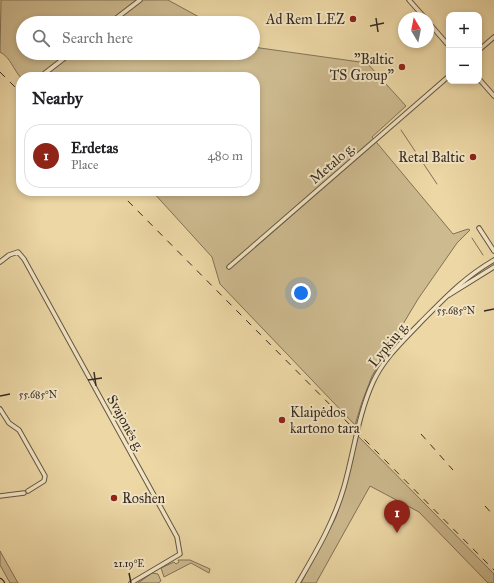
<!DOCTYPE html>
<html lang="en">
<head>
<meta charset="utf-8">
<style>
	body { margin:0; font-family:"IM FELL Great Primer",serif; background:#f2f2f2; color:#202124 }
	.controls { position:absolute; right:12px; top:12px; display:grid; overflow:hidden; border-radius:8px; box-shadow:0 2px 6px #0003 }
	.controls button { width:36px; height:36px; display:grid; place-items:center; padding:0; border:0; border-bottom:1px solid #e0e0e0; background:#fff; color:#202124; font:20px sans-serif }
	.compass { position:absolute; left:398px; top:12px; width:36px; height:36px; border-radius:50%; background:#fff; box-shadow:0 2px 6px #0003; rotate:350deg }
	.you { position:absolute; left:301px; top:293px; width:14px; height:14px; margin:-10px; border:3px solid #fff; border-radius:50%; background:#1a73e8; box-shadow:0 0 0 6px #1a73e833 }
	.badge { display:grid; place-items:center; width:26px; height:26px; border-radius:50%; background:#8f2418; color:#fff; font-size:13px; font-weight:700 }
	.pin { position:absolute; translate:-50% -33px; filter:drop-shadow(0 1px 2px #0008) }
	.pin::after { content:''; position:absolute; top:21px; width:14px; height:12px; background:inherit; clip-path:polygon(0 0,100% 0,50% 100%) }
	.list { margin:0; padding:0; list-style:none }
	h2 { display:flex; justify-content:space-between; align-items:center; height:52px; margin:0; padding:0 16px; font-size:17px }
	h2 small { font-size:13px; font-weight:400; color:#757577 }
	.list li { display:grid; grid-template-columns:26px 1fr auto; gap:12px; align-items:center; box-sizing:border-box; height:64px; margin:0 8px 8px; padding:0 8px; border:1px solid #e0e0e0; border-radius:16px }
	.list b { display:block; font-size:15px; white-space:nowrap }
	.list p { margin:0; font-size:13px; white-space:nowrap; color:#757577 }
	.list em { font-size:13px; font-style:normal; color:#757577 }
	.icon { flex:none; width:22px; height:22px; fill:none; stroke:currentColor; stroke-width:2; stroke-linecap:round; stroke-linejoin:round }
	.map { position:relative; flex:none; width:494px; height:583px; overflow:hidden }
	.search { position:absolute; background:#fff; box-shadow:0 2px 6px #0003; left:16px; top:16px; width:244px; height:44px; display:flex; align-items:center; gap:10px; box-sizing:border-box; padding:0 14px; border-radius:22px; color:#757577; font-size:15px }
	.panel { position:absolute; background:#fff; box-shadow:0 2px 6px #0003; left:16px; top:72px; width:244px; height:124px; border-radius:16px }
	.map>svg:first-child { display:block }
	.green { fill:#cdba8f; stroke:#817259 }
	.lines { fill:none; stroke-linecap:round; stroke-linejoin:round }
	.stream { stroke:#7e6f57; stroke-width:1 }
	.minor-casing { stroke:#635644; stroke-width:5.5 }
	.primary-casing { stroke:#352b23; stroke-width:8 }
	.minor { stroke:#f3e5c4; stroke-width:3.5 }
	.primary { stroke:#ecd7a5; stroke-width:5.5 }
	.rail { stroke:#352b23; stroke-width:1; stroke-dasharray:7 7; stroke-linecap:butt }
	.ticks { fill:none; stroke:#352b23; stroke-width:1.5 }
	.poi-dot { fill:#8f2418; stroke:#f3e5c4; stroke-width:1.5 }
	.labels { text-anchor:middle; stroke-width:4; stroke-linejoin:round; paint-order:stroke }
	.poi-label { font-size:14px; fill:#352b23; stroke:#f3e5c4; text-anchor:end }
	.street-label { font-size:14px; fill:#352b23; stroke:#f3e5c4 }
	.ticks-label { font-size:10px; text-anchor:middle; fill:#352b23; stroke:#f3e5c4; stroke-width:4; stroke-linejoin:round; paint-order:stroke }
</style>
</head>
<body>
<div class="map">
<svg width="494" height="583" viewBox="0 0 494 583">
	<rect width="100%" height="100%" fill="#ecd7a5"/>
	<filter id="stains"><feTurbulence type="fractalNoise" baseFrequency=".005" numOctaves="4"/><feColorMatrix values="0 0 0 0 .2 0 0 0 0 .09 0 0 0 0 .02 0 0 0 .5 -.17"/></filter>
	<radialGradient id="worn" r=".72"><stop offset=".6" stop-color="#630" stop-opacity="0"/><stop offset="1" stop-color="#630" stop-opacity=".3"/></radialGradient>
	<g class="green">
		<path d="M1,0H168L210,23H23V53H253V47L367,63L406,106L372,137L453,234L468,229L470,230L457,243L418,299L372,376L362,402L355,425L220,284L212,257L152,191H255V77L21,78C13,69 11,58 0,52Z"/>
		<polygon points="357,435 494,574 494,583 488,583 419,512 370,486 316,583 301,583 336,517 344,493"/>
		<polygon points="0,551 18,583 10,583 0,565"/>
		<polygon points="178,560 190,560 210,569 209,573 191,563 164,577 161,568 174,562 176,564 179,562"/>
		<polygon points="152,573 158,574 161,581 158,583 138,583"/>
	</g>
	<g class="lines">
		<g class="stream">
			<polyline points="401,130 437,184"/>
			<polyline points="472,238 483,255"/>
		</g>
		<g class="minor-casing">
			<g id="minor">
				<polyline points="409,0 425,18"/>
				<polyline points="428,22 449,46"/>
				<polyline points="110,23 140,0"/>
				<polyline points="479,50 494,37"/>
				<polyline points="40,77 71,53"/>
				<polyline points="479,79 494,96"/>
				<polyline points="479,228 494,251"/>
				<polyline points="0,262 9,255 18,252 24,259 177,537 180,554 131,583"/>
				<polyline points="229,267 449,76"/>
				<polyline points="449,295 494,267"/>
				<polyline points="0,409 9,423 19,430 45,476 44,481 28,491"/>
				<polyline points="0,496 24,493"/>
				<path d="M298,583C316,552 334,522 344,487C354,452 358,415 373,382C384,358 403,341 420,323C446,297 462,279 494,260"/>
			</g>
		</g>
		<g class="primary-casing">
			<polyline id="primary" points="0,582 1,583"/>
		</g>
		<use href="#minor" class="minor"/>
		<use href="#primary" class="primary"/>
		<g class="rail">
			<polyline points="0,72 21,93"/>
			<polyline points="118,191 494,570"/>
			<polyline points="421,434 453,470"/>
			<polyline points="485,506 494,516"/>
		</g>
	</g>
	<path class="ticks" d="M376,18L378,32M370,26L384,23M484,311L494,309M94,372L96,386M88,380L102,378M0,396L10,394M129,573L131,583"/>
	<g class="poi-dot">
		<circle cx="353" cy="19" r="4"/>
		<circle cx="402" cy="67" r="4"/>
		<circle cx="473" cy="157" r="4"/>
		<circle cx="282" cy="420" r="4"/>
		<circle cx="114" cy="498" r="4"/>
	</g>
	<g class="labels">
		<g class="poi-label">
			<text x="345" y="24">Ad Rem LEZ</text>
			<text x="394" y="64">"Baltic<tspan x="394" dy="16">TS Group"</tspan></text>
			<text x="465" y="162">Retal Baltic</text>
			<text x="290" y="417" text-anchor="start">Klaipėdos<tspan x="290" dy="16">kartono tara</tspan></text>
			<text x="122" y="503" text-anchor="start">Roshen</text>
		</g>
		<g class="street-label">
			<text transform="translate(332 163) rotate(-41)" y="5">Metalo g.</text>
			<text transform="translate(388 344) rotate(-51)" y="5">Lypkių g.</text>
			<text transform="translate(126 423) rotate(61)" y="5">Svajonės g.</text>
		</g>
	</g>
	<g class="ticks-label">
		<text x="456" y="314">55.685°N</text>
		<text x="38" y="398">55.685°N</text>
		<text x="129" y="567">21.19°E</text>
	</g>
	<rect width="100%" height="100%" filter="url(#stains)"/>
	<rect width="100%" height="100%" fill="url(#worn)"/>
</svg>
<div class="controls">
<button>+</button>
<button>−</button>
</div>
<svg class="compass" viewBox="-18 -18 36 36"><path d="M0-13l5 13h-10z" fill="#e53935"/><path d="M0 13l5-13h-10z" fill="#757577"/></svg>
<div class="you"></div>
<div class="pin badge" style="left:397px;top:533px">1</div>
<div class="search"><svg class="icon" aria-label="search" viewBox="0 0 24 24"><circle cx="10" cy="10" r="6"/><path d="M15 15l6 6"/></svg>Search here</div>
<section class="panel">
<h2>Nearby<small></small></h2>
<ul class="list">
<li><span class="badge">1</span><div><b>Erdetas</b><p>Place</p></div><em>480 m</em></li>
</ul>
</section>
</div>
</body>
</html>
